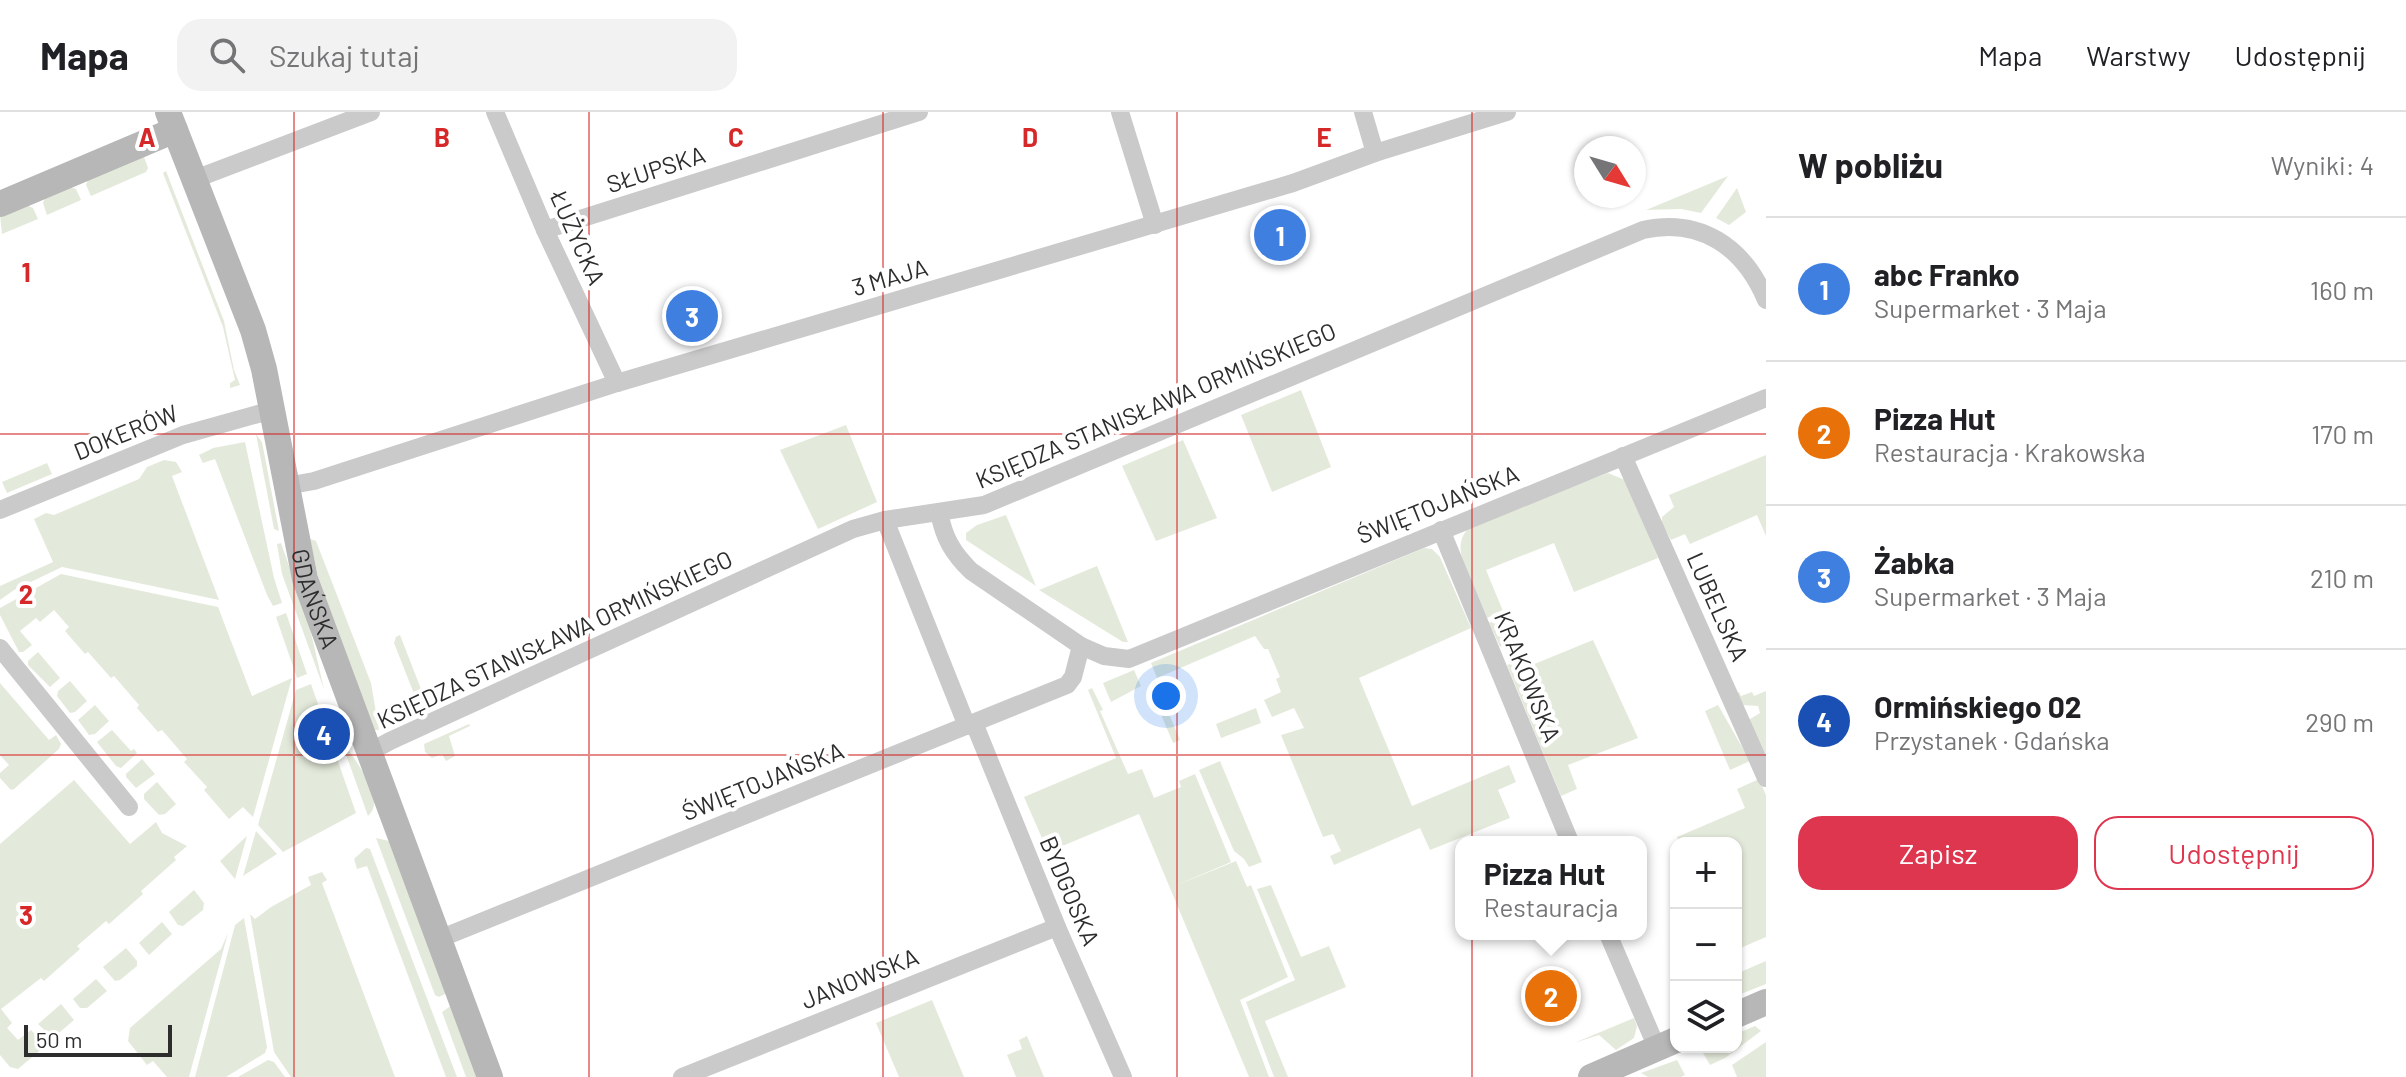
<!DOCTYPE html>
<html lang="pl">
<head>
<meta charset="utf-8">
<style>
	body { margin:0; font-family:Barlow,sans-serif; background:#f2f2f2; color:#202124 }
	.controls { position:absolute; right:24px; bottom:24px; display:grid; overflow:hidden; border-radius:16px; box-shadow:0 2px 6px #0004 }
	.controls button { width:72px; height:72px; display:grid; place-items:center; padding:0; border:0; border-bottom:2px solid #e0e0e0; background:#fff; color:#202124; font:40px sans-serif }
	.compass { position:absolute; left:1574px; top:24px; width:72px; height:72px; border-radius:50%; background:#fff; box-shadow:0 2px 6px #0004; rotate:127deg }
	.scale { position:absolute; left:24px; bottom:20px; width:148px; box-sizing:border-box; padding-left:8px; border:4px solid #2d2d2d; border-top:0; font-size:22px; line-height:28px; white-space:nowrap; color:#2d2d2d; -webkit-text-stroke:6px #fff; paint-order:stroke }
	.you { position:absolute; left:1166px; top:584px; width:28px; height:28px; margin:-20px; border:6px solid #fff; border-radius:50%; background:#1a73e8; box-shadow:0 0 0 12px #1a73e833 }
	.badge { display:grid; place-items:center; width:52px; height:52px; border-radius:50%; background:#de364f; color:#fff; font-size:26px; font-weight:700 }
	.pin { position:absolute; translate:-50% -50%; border:4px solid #fff; box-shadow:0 2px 8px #0006 }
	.popup { position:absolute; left:1455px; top:724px; width:192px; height:104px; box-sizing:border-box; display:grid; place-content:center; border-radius:16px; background:#fff; filter:drop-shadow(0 2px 6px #0005); font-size:26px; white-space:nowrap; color:#757577 }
	.popup b { font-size:30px; color:#202124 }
	.popup::after { content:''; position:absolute; left:50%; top:100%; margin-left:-16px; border:16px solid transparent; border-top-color:#fff }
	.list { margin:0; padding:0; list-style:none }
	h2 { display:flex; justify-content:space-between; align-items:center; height:104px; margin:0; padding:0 32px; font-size:34px }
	h2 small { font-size:26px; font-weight:400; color:#757577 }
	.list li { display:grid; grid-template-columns:52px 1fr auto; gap:24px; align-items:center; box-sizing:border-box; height:144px; padding:0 32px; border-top:2px solid #e0e0e0 }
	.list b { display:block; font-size:30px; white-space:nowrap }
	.list p { margin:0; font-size:26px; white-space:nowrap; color:#757577 }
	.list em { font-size:26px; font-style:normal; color:#757577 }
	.actions { display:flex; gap:16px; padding:24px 32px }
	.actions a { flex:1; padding:18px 0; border:2px solid #de364f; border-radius:24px; text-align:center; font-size:28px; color:#de364f }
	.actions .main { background:#de364f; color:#fff }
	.icon { flex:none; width:44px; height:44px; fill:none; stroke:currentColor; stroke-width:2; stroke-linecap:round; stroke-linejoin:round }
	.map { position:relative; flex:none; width:1766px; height:965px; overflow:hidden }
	header { display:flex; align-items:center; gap:48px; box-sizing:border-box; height:112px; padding:0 40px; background:#fff; border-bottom:2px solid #e0e0e0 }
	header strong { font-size:38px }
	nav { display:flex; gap:44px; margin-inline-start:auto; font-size:28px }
	.search { width:560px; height:72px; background:#f2f2f2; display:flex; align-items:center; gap:20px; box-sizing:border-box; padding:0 28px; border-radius:24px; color:#757577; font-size:30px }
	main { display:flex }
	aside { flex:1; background:#fff }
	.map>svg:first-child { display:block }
	.green { fill:#e4eadb }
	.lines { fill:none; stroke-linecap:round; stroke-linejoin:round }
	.street { stroke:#cacaca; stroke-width:18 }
	.secondary { stroke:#b7b7b7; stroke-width:26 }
	.grid { fill:none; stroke:#d62828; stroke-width:2; stroke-opacity:0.55 }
	.labels { text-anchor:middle; stroke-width:8; stroke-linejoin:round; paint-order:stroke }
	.street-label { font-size:24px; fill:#2d2d2d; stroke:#fff }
	.grid-label { font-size:26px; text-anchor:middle; font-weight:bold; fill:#d62828; stroke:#fff; stroke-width:8; stroke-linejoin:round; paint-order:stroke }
</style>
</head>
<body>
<header>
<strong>Mapa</strong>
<div class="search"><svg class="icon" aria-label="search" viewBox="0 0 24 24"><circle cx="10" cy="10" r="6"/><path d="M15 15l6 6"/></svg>Szukaj tutaj</div>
<nav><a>Mapa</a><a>Warstwy</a><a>Udostępnij</a></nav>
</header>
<main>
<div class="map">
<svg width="1766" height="965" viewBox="0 0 1766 965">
	<rect width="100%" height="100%" fill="#fff"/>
	<g class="green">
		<polygon points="143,42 148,56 146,60 91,84 86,73 89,65"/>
		<polygon points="166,59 224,209 234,258 240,273 230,276 230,271 235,268 223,215 163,61"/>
		<polygon points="1728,64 1701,101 1681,97 1646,98"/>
		<polygon points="68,74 76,77 81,88 47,103 43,91 46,83"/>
		<polygon points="1737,76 1746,100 1729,113 1716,106"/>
		<polygon points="25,92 33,96 38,107 2,122 0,103"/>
		<polygon points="1301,278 1331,355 1272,380 1241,303"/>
		<polygon points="846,313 877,390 818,417 780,338"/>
		<polygon points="132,315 137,325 100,341 95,331"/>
		<polygon points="256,322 262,330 279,419 274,417"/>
		<polygon points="1183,328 1217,406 1156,429 1122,354"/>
		<polygon points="245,330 274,466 282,491 273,494 267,483 215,347 203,351 199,343 213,336"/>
		<polygon points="1766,343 1766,424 1757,403 1690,432 1685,422 1671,428 1662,412 1662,405 1674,395 1669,383"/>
		<polygon points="164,348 176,350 182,360 172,364 219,488 62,455 14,478 0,488 0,474 53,450 34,407 46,401 54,403 139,367 147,355"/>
		<polygon points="47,351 52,362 7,381 2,370"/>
		<path d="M1608,361L1625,368L1630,376L1658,446L1574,480L1554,431L1486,458L1503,499L1487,506L1462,447C1459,433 1460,423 1472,413Z"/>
		<polygon points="1006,403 1036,474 966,428 966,421 977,413"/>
		<polygon points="310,427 316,429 371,571 379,618 374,618 320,474"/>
		<polygon points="281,431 308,508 324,577 282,462 277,432"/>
		<polygon points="1424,436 1432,437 1440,445 1471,516 1359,566 1412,694 1509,653 1516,670 1498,678 1510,706 1430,738 1420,716 1334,753 1330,744 1341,739 1333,722 1323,725 1281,623 1304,616 1294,596 1272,605 1264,588 1281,580 1276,567 1280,565 1268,537 1264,537 1255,524 1157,566 1151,551"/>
		<polygon points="1097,454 1128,530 1123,530 1039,478"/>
		<polygon points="61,462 218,495 252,584 292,566 253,705 243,695 229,707 204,678 207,675 184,650 187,647 162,618 158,620 137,596 139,593 114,564 111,566 88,540 85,542 65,519 69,515 54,498 40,510 36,506 20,519 32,533 23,540 19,540 0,503 0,496"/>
		<polygon points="286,501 307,562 297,566 276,505"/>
		<polygon points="1505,504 1515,528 1500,535 1489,511"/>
		<polygon points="400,523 428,595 420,597 394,531 396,525"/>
		<polygon points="1593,528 1638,626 1568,653 1577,677 1561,684 1507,553 1523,547 1527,555"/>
		<polygon points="38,540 60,566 50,575 28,553 28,549"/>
		<polygon points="1134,558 1141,574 1111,590 1103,571"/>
		<polygon points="70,569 87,589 75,600 70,601 57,584 58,579"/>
		<polygon points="0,571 49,628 56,623 61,632 59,637 14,677 11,678 0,666 0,661 9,653 0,643"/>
		<polygon points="311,572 356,701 283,740 258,713 296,578"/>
		<polygon points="1092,576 1103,598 1100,599 1128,662 1142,657 1154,686 1181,675 1179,669 1195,662 1231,750 1172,775 1236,749 1247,775 1251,773 1288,865 1240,888 1269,965 1249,965 1139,702 1048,740 1024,685 1116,646 1088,578"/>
		<polygon points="1158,576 1180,628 1173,631 1152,581"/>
		<polygon points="1766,579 1766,652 1747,609 1760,601 1758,594 1740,593 1734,582 1739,580 1741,584 1752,580 1754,584"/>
		<polygon points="95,593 109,609 95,622 89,623 78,608"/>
		<polygon points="1718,593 1750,649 1730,658 1705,599"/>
		<polygon points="1256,596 1261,611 1221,626 1216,612"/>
		<polygon points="469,612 470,614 449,624 455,644 446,649 442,642 432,646 425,640 424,632"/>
		<polygon points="112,618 131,639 134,637 137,641 121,656 116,654 97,630"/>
		<path d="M345,633C356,650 387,688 368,704L343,634Z"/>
		<polygon points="142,647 155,662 136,676 126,665 126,662"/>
		<polygon points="1220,649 1262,750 1249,755 1244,747 1234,739 1199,658"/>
		<polygon points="1759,667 1766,683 1766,825 1736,838 1736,731 1680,731 1677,725 1745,696 1737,677"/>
		<polygon points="74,668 130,732 156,710 162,721 187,734 174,745 176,748 141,779 143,782 109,812 106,809 77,834 80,837 44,869 41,866 1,897 12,911 7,916 18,928 31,918 43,931 43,936 18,957 10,955 0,943 0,732"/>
		<polygon points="157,670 176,692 165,702 159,703 144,687 144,682"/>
		<polygon points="256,719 277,742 243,764"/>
		<polygon points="247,724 235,767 220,749"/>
		<polygon points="376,726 389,729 447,881 439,885 435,883"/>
		<polygon points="366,736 370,737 457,965 446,965 367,754 357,757 354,747"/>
		<polygon points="322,760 327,768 322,771 395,965 291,965 274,940 250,802 255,807 271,795 311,773 308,765"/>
		<polygon points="1271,773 1301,845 1329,834 1346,875 1265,909 1288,965 1274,965 1246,890 1295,868 1257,777"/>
		<polygon points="194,778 204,791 203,798 183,814 178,813 169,800"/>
		<polygon points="244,806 267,935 265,941 226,965 195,965 235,813"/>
		<polygon points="162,810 172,822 149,843 139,831"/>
		<polygon points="228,821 189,965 167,965 153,949 147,953 128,929 130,916 221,837"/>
		<polygon points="126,836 137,849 137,854 120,868 115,869 103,855"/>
		<polygon points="1766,849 1766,872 1736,884 1736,862"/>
		<polygon points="96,867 107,879 87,896 80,896 73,887"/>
		<polygon points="932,888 964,965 899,965 876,911"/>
		<polygon points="61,892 74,908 53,926 38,912"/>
		<polygon points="452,893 478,965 466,965 442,900"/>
		<polygon points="1634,906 1637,914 1634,926 1616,938 1599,923 1574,931"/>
		<polygon points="1755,914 1761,919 1725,946 1710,953 1702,939 1712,935 1736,935 1736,922"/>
		<polygon points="1027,924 1044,965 1016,965 1007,943 1022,937 1019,928"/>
		<polygon points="1766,930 1766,965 1737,965 1732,953"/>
		<polygon points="268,948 274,950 285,965 238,965"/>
		<polygon points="1677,948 1685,963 1681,965 1648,965 1641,961"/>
	</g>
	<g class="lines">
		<g class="street">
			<polyline points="495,0 545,118 617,271"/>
			<polyline points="1120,0 1155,113"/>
			<polyline points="1363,0 1375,41"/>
			<polyline points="195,67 371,0"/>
			<polyline points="545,118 919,0"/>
			<polyline points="1623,344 1766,666"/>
			<polyline points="286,374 314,369 617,271 1293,71 1375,41 1507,0"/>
			<polyline points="0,398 183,323 272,298"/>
			<path d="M939,400C944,426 952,440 971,459L1081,534L1104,544L1129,547L1766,286"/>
			<polyline points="885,408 967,614"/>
			<polyline points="1441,418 1570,730"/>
			<polyline points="0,536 129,695"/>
			<polyline points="974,611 1057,815 1123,965"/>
			<path d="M368,641L390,629L853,417L885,408L984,393L1643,118C1700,105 1744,135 1766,188"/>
			<polyline points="1608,822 1657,936"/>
			<polyline points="439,827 1067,573 1073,565 1081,534"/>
			<polyline points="682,965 1057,815"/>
		</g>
		<g class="secondary">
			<path id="s1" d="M168,0L253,218L264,257L305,467L490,965"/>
			<polyline points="0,92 175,18"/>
			<polyline points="1736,903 1766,890"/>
			<polyline points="1591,965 1676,928"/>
		</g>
	</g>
	<path class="grid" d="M294,0V965M589,0V965M883,0V965M1177,0V965M1472,0V965M0,322H1766M0,643H1766"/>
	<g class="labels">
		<g class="street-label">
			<text transform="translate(656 58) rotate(-18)" y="8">SŁUPSKA</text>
			<text transform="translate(577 126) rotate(66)" y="8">ŁUŻYCKA</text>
			<text transform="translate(890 166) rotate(-16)" y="8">3 MAJA</text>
			<text transform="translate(1156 294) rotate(-23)" y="8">KSIĘDZA STANISŁAWA ORMIŃSKIEGO</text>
			<text transform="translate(126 321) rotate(-22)" y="8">DOKERÓW</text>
			<text transform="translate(1438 393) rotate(-22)" y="8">ŚWIĘTOJAŃSKA</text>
			<text dy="8" stroke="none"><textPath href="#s1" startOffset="510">GDAŃSKA</textPath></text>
			<text transform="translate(1717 495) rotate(66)" y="8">LUBELSKA</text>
			<text transform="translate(555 528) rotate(-25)" y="8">KSIĘDZA STANISŁAWA ORMIŃSKIEGO</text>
			<text transform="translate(1527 565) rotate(68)" y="8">KRAKOWSKA</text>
			<text transform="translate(763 670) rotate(-22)" y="8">ŚWIĘTOJAŃSKA</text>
			<text transform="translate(1069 779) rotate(67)" y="8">BYDGOSKA</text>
			<text transform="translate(860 867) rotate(-22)" y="8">JANOWSKA</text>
		</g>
	</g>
	<g class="grid-label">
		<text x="147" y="35">A</text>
		<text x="442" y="35">B</text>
		<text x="736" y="35">C</text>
		<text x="1030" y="35">D</text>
		<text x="1324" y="35">E</text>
		<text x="26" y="170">1</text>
		<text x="26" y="492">2</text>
		<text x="26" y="813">3</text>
	</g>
</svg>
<div class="controls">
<button>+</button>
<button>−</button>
<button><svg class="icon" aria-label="layers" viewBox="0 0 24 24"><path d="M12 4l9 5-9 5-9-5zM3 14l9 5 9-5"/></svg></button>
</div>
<svg class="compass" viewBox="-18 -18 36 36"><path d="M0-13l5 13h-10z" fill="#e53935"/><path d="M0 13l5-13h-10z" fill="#757577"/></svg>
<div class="scale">50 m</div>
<div class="you"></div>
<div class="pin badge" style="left:1280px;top:123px;background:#3f7fe0">1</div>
<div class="pin badge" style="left:1551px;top:884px;background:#e8710a">2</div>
<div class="popup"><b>Pizza Hut</b>Restauracja</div>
<div class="pin badge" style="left:692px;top:204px;background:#3f7fe0">3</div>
<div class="pin badge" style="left:324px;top:622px;background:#1a4fb4">4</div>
</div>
<aside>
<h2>W pobliżu<small>Wyniki: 4</small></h2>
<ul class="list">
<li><span class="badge" style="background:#3f7fe0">1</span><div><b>abc Franko</b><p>Supermarket · 3 Maja</p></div><em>160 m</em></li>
<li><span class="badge" style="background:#e8710a">2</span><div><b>Pizza Hut</b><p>Restauracja · Krakowska</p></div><em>170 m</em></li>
<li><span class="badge" style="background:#3f7fe0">3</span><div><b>Żabka</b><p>Supermarket · 3 Maja</p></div><em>210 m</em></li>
<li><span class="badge" style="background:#1a4fb4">4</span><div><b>Ormińskiego 02</b><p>Przystanek · Gdańska</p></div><em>290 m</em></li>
</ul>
<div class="actions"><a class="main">Zapisz</a><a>Udostępnij</a></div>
</aside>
</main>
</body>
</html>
